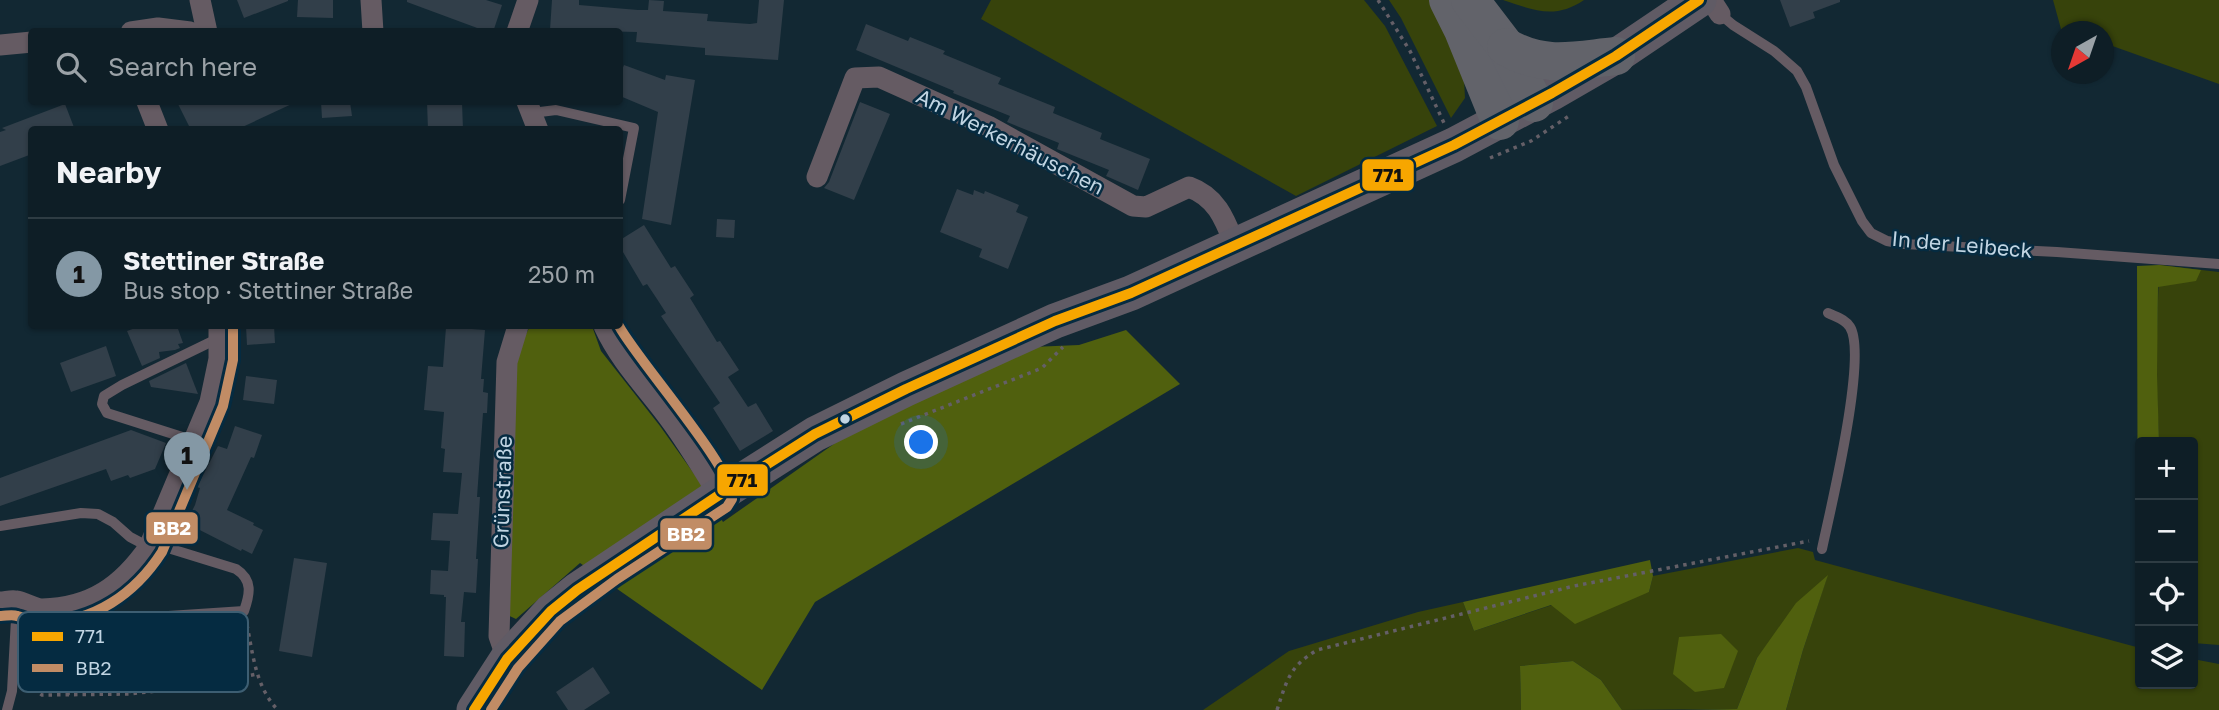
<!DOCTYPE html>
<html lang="en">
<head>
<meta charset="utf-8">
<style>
	body { margin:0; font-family:"Golos Text",sans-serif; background:#1c2b32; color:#f1f3f6 }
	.controls { position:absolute; right:21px; bottom:21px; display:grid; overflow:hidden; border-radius:7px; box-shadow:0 2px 5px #0004 }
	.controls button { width:63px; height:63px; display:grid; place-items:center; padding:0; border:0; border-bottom:2px solid #2e3c43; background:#0e1e26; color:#f1f3f6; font:35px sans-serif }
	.compass { position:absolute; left:2051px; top:21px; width:63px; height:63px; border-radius:50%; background:#0e1e26; box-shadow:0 2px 5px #0004; rotate:220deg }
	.you { position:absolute; left:922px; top:443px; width:24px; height:24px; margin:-18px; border:5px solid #fff; border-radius:50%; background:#1a73e8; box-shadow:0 0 0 10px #1a73e833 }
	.badge { display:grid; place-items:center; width:46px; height:46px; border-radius:50%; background:#8498a5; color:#111; font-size:23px; font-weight:700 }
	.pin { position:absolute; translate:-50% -58px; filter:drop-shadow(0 2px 4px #0008) }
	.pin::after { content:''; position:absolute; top:37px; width:24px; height:21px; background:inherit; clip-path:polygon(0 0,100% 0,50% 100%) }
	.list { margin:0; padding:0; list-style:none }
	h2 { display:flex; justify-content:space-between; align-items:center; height:91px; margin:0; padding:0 28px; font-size:30px }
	h2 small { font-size:23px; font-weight:400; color:#9ba2a7 }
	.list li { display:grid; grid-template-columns:46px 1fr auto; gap:21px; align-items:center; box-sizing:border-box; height:112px; padding:0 28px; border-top:2px solid #2e3c43 }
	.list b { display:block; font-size:26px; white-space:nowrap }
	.list p { margin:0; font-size:23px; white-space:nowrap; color:#9ba2a7 }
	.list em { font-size:23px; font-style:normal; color:#9ba2a7 }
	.icon { flex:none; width:38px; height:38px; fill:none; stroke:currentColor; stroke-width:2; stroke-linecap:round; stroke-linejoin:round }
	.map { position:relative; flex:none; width:2219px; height:710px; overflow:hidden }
	.search { position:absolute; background:#0e1e26; box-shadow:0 2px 5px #0004; left:28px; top:28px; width:595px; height:77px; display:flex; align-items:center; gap:18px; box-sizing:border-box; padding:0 24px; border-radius:7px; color:#9ba2a7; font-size:26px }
	.panel { position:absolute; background:#0e1e26; box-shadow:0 2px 5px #0004; left:28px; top:126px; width:595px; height:203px; border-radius:7px }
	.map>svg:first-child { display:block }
	.green { fill:#37430b }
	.forest { fill:#50600e }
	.building { fill:#323f4a }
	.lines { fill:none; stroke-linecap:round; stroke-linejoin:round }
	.path { stroke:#645f67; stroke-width:3.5; stroke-dasharray:3.5 5; stroke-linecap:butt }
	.lane { stroke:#655b63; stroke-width:10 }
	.street { stroke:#655b63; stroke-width:21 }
	.primary { stroke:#605b65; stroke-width:35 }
	.highway { stroke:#62636a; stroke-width:38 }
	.bus-1-casing { stroke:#052b41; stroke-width:16 }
	.bus-2-casing { stroke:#052b41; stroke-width:16 }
	.bus-1 { stroke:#f7a600; stroke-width:10 }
	.bus-2 { stroke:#c18c65; stroke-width:10 }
	.bus-dot { fill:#c1d5e3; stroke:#052b41; stroke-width:2.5 }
	.labels { text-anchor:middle; stroke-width:5; stroke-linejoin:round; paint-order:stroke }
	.street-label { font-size:21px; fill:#c1d5e3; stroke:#052b41 }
	.key { fill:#052b41; stroke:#3d5e72; stroke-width:2 }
	.key-label { font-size:19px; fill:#c1d5e3 }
	.line-badge { stroke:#052b41; stroke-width:2.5 }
	.badge-label { font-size:19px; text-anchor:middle; font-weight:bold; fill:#fff }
	.pale-badge-label { font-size:19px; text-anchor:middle; font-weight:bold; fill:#111 }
</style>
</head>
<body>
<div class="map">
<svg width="2219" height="710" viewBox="0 0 2219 710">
	<rect width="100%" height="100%" fill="#122833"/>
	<g class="green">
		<polygon points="991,0 1364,0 1385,26 1437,126 1296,196 981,19"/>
		<polygon points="1389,0 1430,0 1464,79 1465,98 1451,118 1401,18"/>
		<path d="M1503,0H1584C1555,20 1533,10 1503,0Z"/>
		<polygon points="2053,0 2219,0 2219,84 2104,43 2104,32 2069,31 2061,29"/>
		<polygon points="2159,265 2219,272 2219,645 2193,643 2193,442 2159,442 2156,370"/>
		<polygon points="1798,548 1813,552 1815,560 2140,648 2140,684 2193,684 2193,659 2219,664 2219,710 1786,710 1803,650 1827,577 1757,658 1737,709 1622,710 1601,680 1573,661 1520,666 1521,710 1203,710 1289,651 1418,612 1463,602 1474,631 1552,605 1649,592 1653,576"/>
	</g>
	<g class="forest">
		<polygon points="2159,265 2201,270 2196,281 2158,287 2157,375 2159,442 2140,442 2140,636 2138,636 2137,266"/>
		<polygon points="530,326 592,326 601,351 660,426 697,478 723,522 868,420 1032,347 1079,345 1126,330 1180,384 815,602 762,690 580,563 516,619 505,614 515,356"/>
		<polygon points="1650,560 1653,576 1649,592 1575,624 1551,605 1474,631 1463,602"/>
		<polygon points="1828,575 1803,650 1786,710 1682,710 1737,709 1757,658 1796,603"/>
		<polygon points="1721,634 1738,651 1724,688 1695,692 1673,674 1679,637"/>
		<polygon points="1573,661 1601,680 1622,710 1521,710 1520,666"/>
	</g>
	<g class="building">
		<polygon points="237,0 288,0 288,1 244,18"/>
		<polygon points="298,0 333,0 333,18 297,17"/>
		<polygon points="407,0 486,0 502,5 493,32 488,32 407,2"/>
		<polygon points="552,0 579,0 579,5 638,10 648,10 649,0 664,1 663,11 708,14 707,21 750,24 757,23 759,0 784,0 778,60 705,55 705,48 636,42 637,32 550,30"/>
		<polygon points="1780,0 1840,0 1840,2 1813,12 1815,18 1790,27"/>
		<polygon points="866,24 908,41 910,37 945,51 943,54 1001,78 998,84 1055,107 1053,113 1102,133 1100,139 1150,159 1138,190 1106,176 1109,170 1057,149 1059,143 1007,122 1010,116 953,93 954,91 856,50"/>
		<polygon points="624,65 665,80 666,75 695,80 671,225 642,219 658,112 620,96 620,75"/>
		<polygon points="177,102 296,102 236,130 191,130"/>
		<polygon points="321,102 350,102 352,116 322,118"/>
		<polygon points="427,102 462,102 463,130 428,130"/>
		<polygon points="860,102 890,114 854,200 824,188 829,182"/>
		<polygon points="65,104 75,130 32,130 32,154 0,166 0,132 6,130 2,128"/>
		<polygon points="957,189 973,195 974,190 984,194 985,191 1019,205 1016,212 1028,217 1008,269 979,257 982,249 940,232"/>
		<polygon points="717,219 735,220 734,238 716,237"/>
		<polygon points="644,225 671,268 675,266 694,295 690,298 717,342 720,341 739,370 728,377 748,407 756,403 773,431 740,451 713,408 720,403 661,316 666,313 657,299 647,284 643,286 620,247 620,240"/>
		<polygon points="141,326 177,326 183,343 178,344 180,348 175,350 159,352 160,358 142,366 127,331"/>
		<polygon points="246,326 274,326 275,343 247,345"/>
		<polygon points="446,327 485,330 481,379 484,379 483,392 488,393 487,413 483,413 477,497 480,497 476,559 478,559 476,593 464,592 461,622 465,622 464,657 444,656 446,597 444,597 444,595 430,594 431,570 448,571 450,541 431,540 433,513 458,514 462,473 443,472 445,449 441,448 444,412 424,410 428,366 443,367"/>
		<polygon points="106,346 116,376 71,392 60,363"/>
		<polygon points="186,363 198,394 151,387 149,381"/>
		<polygon points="246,376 277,380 274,404 243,400"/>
		<polygon points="235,426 262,435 254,458 251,457 227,510 254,523 253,525 263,530 252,554 242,549 241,551 186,523 195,505 200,488 197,487 218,446 227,449"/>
		<polygon points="131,430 166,443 155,469 130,478 128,475 111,481 106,469 0,506 0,478"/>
		<polygon points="294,558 327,563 312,657 279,651"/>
		<polygon points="593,667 610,693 584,710 568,710 556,692"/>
	</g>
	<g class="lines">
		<g class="path">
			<polyline points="1378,0 1410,51 1444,123"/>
			<polyline points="1490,158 1531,141 1572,114"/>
			<polyline points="901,424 1042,368 1063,347"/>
			<path d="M247,625C253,655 256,688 278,710"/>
			<polyline points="190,671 193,687"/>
			<polyline points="128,677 129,694"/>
			<polyline points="29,682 31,687 42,695 129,694 193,687 257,674"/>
			<polyline points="68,695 69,683"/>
			<path d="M1277,710C1287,680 1289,667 1317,650L1574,586L1809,541"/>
		</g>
		<g class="lane">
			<polyline points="1720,14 1733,25 1774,51 1797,71 1806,87 1834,165 1862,221 1871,233 1887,241 1904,244 2057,252 2219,264"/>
			<polyline points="532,113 556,110 634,128 620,200"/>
			<polyline points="195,441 107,413 102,404 104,396 122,385 219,338"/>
			<path d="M0,526L81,513L98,514L113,522L130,537L149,547L168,548L236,569C253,580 250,594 244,611L123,619L111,616L95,598"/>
			<path d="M1822,549C1830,511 1868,356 1850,327C1845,319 1836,317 1828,313"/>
			<polyline points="7,710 12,691 17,601"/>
		</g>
		<g class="street">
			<polyline points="200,0 207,32"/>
			<polyline points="371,0 373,32"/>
			<polyline points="1711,0 1720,14"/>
			<polyline points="131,32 158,28 190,32"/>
			<polyline points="517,32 528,0"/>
			<polyline points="0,45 32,42"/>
			<polyline points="147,102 158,130"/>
			<polyline points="527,102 538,130"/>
			<path d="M817,177L855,78L879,77L988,126L1133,206L1146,207L1189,187C1217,197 1225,220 1235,245"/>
			<path d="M604,326C620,361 646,387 669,418C687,442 703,469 719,495"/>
			<path d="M0,602C5,602 11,600 16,601C25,602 33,609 42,609C91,608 122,586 149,547L210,402L219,359V326"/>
			<polyline points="507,659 499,636 507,362 518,326"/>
		</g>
		<polyline class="primary" points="474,710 507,659 551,611 577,590 719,495 815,434 906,389 1055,321 1131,293 1454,145 1552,93 1616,56 1699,0"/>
		<g class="highway">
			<polyline points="1448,0 1463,30 1500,121"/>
			<polyline points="1470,0 1506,47 1534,103"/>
			<path d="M1506,47C1545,69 1574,60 1616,56"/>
		</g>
		<g class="bus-1-casing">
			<polyline id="bus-1" points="474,710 507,659 551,611 577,590 719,495 815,434 906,389 1055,321 1131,293 1454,145 1552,93 1616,56 1699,0"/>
		</g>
		<g class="bus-2-casing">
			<g id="bus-2">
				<path d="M1,616C6,616 12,614 17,616C26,618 33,623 43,623C94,622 135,594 162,552L223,406L233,360V326"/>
				<path d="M491,710L518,668L560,621L617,579L727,507L732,499C736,471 637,360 619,326"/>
			</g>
		</g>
		<use href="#bus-1" class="bus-1"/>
		<use href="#bus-2" class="bus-2"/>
	</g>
	<circle class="bus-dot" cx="845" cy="419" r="6"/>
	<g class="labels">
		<g class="street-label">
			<text transform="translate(1010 142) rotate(27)" y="7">Am Werkerhäuschen</text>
			<text transform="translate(1962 245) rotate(5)" y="7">In der Leibeck</text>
			<text transform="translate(503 492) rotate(-88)" y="7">Grünstraße</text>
		</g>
	</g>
	<rect x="18" y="612" width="230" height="80" rx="10" class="key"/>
	<rect x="32" y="632" width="31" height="9" fill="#f7a600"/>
	<rect x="32" y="664" width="31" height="8" fill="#c18c65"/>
	<g class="key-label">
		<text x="75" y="643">771</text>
		<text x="75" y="675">BB2</text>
	</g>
	<g class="line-badge">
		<rect x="1361" y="158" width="54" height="34" rx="7" fill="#f7a600"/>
		<rect x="716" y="463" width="53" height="34" rx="7" fill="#f7a600"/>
		<rect x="145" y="511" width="54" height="34" rx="7" fill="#c18c65"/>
		<rect x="659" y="517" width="54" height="34" rx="7" fill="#c18c65"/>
	</g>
	<g class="badge-label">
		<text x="172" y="535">BB2</text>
		<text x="686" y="541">BB2</text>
	</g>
	<g class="pale-badge-label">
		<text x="1388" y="182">771</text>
		<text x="742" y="487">771</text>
	</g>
</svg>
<div class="controls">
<button>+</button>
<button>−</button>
<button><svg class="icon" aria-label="locate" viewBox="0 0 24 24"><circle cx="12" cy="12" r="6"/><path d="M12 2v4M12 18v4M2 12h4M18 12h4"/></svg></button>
<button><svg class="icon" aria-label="layers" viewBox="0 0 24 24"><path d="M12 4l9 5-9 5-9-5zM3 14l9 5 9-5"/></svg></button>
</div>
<svg class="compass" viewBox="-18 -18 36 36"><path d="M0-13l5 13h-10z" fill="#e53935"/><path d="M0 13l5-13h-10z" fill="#9ba2a7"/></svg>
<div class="you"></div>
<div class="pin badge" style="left:187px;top:490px">1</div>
<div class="search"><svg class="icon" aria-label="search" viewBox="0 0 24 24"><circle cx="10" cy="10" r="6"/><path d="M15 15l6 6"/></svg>Search here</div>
<section class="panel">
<h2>Nearby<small></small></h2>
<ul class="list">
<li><span class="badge">1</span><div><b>Stettiner Straße</b><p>Bus stop · Stettiner Straße</p></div><em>250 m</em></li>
</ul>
</section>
</div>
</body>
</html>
